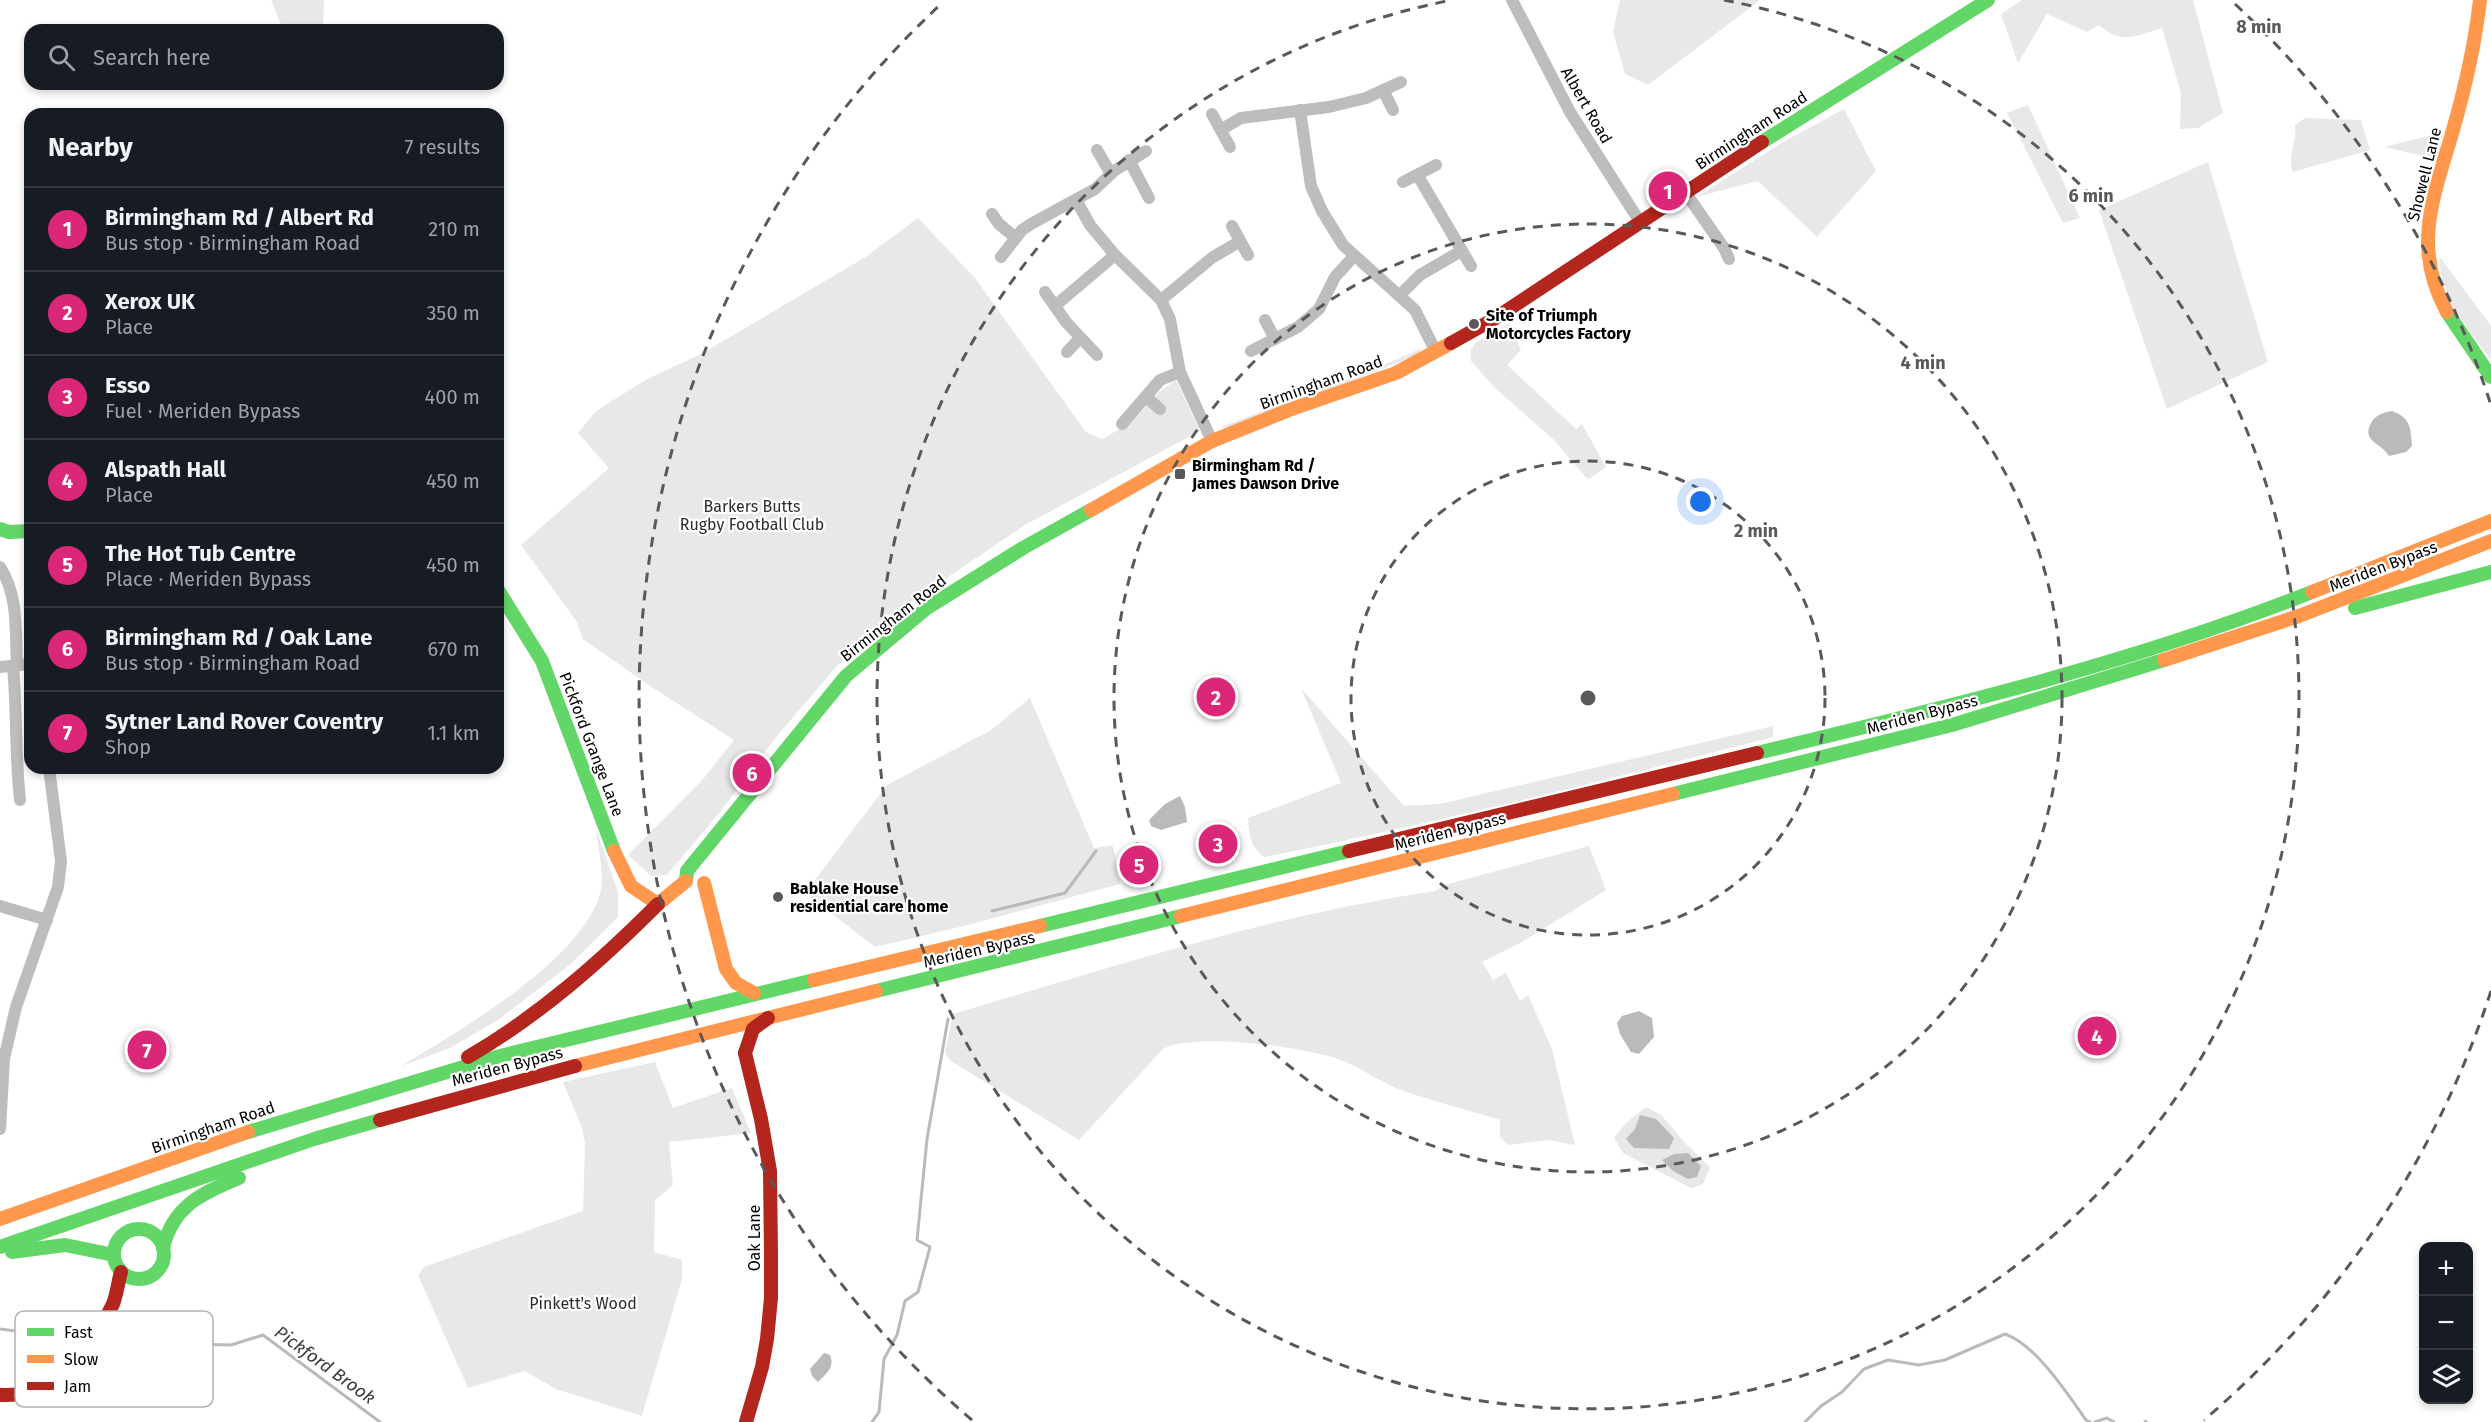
<!DOCTYPE html>
<html lang="en">
<head>
<meta charset="utf-8">
<style>
	body { margin:0; font-family:"Fira Sans",sans-serif; background:#242831; color:#f1f3f6 }
	.controls { position:absolute; right:18px; bottom:18px; display:grid; overflow:hidden; border-radius:12px; box-shadow:0 3px 9px #0003 }
	.controls button { width:54px; height:54px; display:grid; place-items:center; padding:0; border:0; border-bottom:2px solid #363941; background:#171b24; color:#f1f3f6; font:30px sans-serif }
	.you { position:absolute; left:1701px; top:502px; width:21px; height:21px; margin:-15px; border:4px solid #fff; border-radius:50%; background:#1a73e8; box-shadow:0 0 0 9px #1a73e833 }
	.badge { display:grid; place-items:center; width:39px; height:39px; border-radius:50%; background:#db2777; color:#fff; font-size:20px; font-weight:700 }
	.pin { position:absolute; translate:-50% -50%; border:3px solid #fff; box-shadow:0 2px 6px #0006 }
	.list { margin:0; padding:0; list-style:none }
	h2 { display:flex; justify-content:space-between; align-items:center; height:78px; margin:0; padding:0 24px; font-size:26px }
	h2 small { font-size:20px; font-weight:400; color:#9ea1a6 }
	.list li { display:grid; grid-template-columns:39px 1fr auto; gap:18px; align-items:center; box-sizing:border-box; height:84px; padding:0 24px; border-top:2px solid #363941 }
	.list b { display:block; font-size:22px; white-space:nowrap }
	.list p { margin:0; font-size:20px; white-space:nowrap; color:#9ea1a6 }
	.list em { font-size:20px; font-style:normal; color:#9ea1a6 }
	.icon { flex:none; width:33px; height:33px; fill:none; stroke:currentColor; stroke-width:2; stroke-linecap:round; stroke-linejoin:round }
	.map { position:relative; flex:none; width:2491px; height:1422px; overflow:hidden }
	.search { position:absolute; background:#171b24; box-shadow:0 3px 9px #0003; left:24px; top:24px; width:480px; height:66px; display:flex; align-items:center; gap:15px; box-sizing:border-box; padding:0 21px; border-radius:18px; color:#9ea1a6; font-size:22px }
	.panel { position:absolute; background:#171b24; box-shadow:0 3px 9px #0003; left:24px; top:108px; width:480px; height:666px; border-radius:18px }
	.map>svg:first-child { display:block }
	.green { fill:#e8e8e8 }
	.water { fill:#bababa }
	.lines { fill:none; stroke-linecap:round; stroke-linejoin:round }
	.stream { stroke:#bababa; stroke-width:3 }
	.street { stroke:#bdbdbd; stroke-width:12 }
	.fast { stroke:#63d668; stroke-width:14 }
	.slow { stroke:#ff974d; stroke-width:14 }
	.jam { stroke:#b3261e; stroke-width:14 }
	.ring { fill:none; stroke:#595959; stroke-width:3; stroke-dasharray:10 8 }
	.poi-dot { fill:#595959; stroke:#fff; stroke-width:2 }
	.labels { text-anchor:middle; stroke-width:4.5; stroke-linejoin:round; paint-order:stroke }
	.street-label { font-size:16px; fill:#000; stroke:#fff }
	.poi-label { font-size:16px; font-weight:bold; fill:#000; stroke:#fff; text-anchor:start }
	.park-label { font-size:16px; fill:#2c2c2c; stroke:#fff }
	.water-label { font-size:18px; font-style:italic; fill:#3d3d3d; stroke:#fff }
	.key { fill:#fff; stroke:#b2b2b2; stroke-width:1.5 }
	.key-label { font-size:16px; fill:#000 }
	.centre { fill:#595959; stroke:#fff; stroke-width:3 }
	.ring-label { font-size:18px; text-anchor:middle; font-weight:bold; fill:#595959; stroke:#fff; stroke-width:4.5; stroke-linejoin:round; paint-order:stroke }
</style>
</head>
<body>
<div class="map">
<svg width="2491" height="1422" viewBox="0 0 2491 1422">
	<rect width="100%" height="100%" fill="#fff"/>
	<g class="green">
		<polygon points="271,0 324,0 323,30 283,30"/>
		<polygon points="1620,0 1760,0 1648,85 1625,74 1613,32"/>
		<path d="M2022,0H2193L2223,113L2198,128L2180,129L2181,93L2162,28C2136,36 2122,45 2099,25L2087,32L2047,14L2018,63L2001,14Z"/>
		<polygon points="2028,105 2080,218 2063,223 2007,113"/>
		<polygon points="1844,109 1876,171 1817,237 1758,181 1696,197 1783,142"/>
		<path d="M2305,118L2361,120L2370,150L2293,172C2287,155 2297,144 2295,125Z"/>
		<polygon points="2444,132 2435,159 2384,147"/>
		<polygon points="2208,162 2268,362 2167,409 2099,210"/>
		<polygon points="918,218 975,278 1086,432 1102,439 1132,422 1159,392 1176,380 1200,431 1025,525 898,611 837,666 777,736 721,811 667,875 651,876 628,855 704,778 734,740 647,684 583,639 577,622 521,545 609,468 578,433 596,411 647,379 701,354 864,258"/>
		<path d="M2440,257L2491,326V360C2471,333 2437,292 2440,257Z"/>
		<polygon points="1510,323 1521,350 1507,365 1576,429 1582,424 1606,467 1588,480 1553,439 1494,387 1471,361 1471,350 1475,343"/>
		<polygon points="1422,348 1418,354 1373,373 1225,429 1221,427 1375,369"/>
		<path d="M1301,688L1404,806L1440,804L1773,726V737C1604,781 1436,823 1264,857C1250,846 1249,836 1248,818L1341,783Z"/>
		<polygon points="1030,698 1094,848 1113,845 1120,884 960,927 875,947 805,893 887,785 991,730"/>
		<path d="M596,829L618,892V917L572,963L498,1020L450,1048L401,1066C459,1031 577,963 599,897C606,876 598,851 596,829Z"/>
		<path d="M1589,846L1606,890L1522,942L1482,962L1493,980L1506,973L1520,1001L1528,995L1552,1049L1575,1145L1548,1140L1508,1145L1500,1137V1120C1468,1110 1435,1102 1404,1091C1381,1083 1361,1067 1338,1059C1304,1047 1193,1032 1163,1049L1079,1140L951,1061L945,1053L953,1014C1112,967 1271,915 1435,891L1444,885Z"/>
		<polygon points="655,1062 673,1108 732,1088 751,1133 669,1142 673,1185 655,1200 654,1252 682,1260 682,1279 642,1416 556,1389 525,1371 468,1388 418,1275 424,1267 583,1211 585,1144 582,1128 563,1082"/>
		<polygon points="1646,1107 1661,1115 1686,1144 1710,1167 1703,1184 1691,1188 1623,1153 1614,1138 1626,1123"/>
	</g>
	<g class="water">
		<path d="M2392,411C2410,417 2411,428 2412,446L2406,452L2389,456C2382,443 2361,442 2371,423C2375,415 2384,412 2392,411Z"/>
		<polygon points="1180,796 1185,807 1187,822 1161,830 1151,826 1149,820 1165,804"/>
		<polygon points="1639,1011 1652,1018 1654,1037 1639,1054 1631,1052 1620,1034 1617,1023 1622,1016"/>
		<polygon points="1640,1115 1656,1119 1674,1138 1669,1149 1634,1148 1626,1139 1635,1129"/>
		<polygon points="1688,1153 1701,1166 1697,1177 1688,1179 1673,1171 1662,1160 1674,1154"/>
		<path d="M824,1353L830,1355C835,1367 827,1373 818,1382L812,1376L810,1369Z"/>
	</g>
	<g class="lines">
		<g class="stream">
			<polyline points="992,911 1065,893 1096,851"/>
			<polyline points="0,1329 64,1337"/>
			<polyline points="109,1342 231,1345 263,1335 380,1422"/>
			<polyline points="872,1422 879,1412 884,1359 897,1335 905,1301 918,1292 930,1247 917,1240 927,1139 948,1019"/>
			<path d="M1805,1422L1821,1406L1842,1392L1864,1369L1888,1360L1919,1365L1945,1360L2005,1334C2036,1345 2067,1393 2086,1420L2090,1422"/>
			<polyline points="2095,1422 2107,1418 2114,1422"/>
			<polyline points="2145,1422 2146,1421"/>
		</g>
		<g class="street">
			<polyline points="1512,0 1570,112 1640,222"/>
			<polyline points="1383,90 1393,110"/>
			<polyline points="1300,110 1311,186 1322,211 1343,245 1415,310 1436,352"/>
			<polyline points="1212,114 1230,147"/>
			<polyline points="1222,129 1241,118 1329,107 1366,98 1401,82"/>
			<polyline points="1097,150 1111,174"/>
			<polyline points="1129,160 1149,198"/>
			<polyline points="1418,176 1471,266"/>
			<polyline points="1403,182 1436,165"/>
			<polyline points="1685,192 1724,248 1729,259"/>
			<polyline points="1076,200 1090,225 1115,255 1161,300 1170,319 1180,372 1212,441"/>
			<polyline points="992,214 999,224 1016,238"/>
			<polyline points="1232,226 1248,255"/>
			<polyline points="1001,257 1022,230 1031,224 1095,189 1114,171 1146,151"/>
			<polyline points="1045,292 1066,322 1097,355"/>
			<polyline points="1400,295 1420,275 1461,251"/>
			<polyline points="1161,300 1213,257 1239,242"/>
			<polyline points="1056,305 1115,255"/>
			<polyline points="1265,320 1275,339"/>
			<polyline points="1251,351 1298,327 1319,309 1335,277 1354,256"/>
			<polyline points="1067,352 1080,338"/>
			<polyline points="1146,397 1160,409"/>
			<polyline points="1122,424 1160,380 1180,372"/>
			<path d="M0,567C19,596 15,632 17,665"/>
			<path d="M13,666C17,711 15,755 20,800"/>
			<polyline points="0,667 30,664"/>
			<polyline points="0,906 47,920"/>
			<polyline points="0,1129 4,1059 16,1007 58,887 61,861 49,768"/>
		</g>
		<g class="fast">
			<polyline points="1762,142 1988,0"/>
			<polyline points="2447,312 2491,377"/>
			<polyline points="0,529 9,532 30,531"/>
			<polyline points="498,590 542,661 614,851"/>
			<polyline points="2355,608 2491,572"/>
			<path d="M1757,753C1944,708 2133,663 2312,592"/>
			<polyline points="1673,794 1952,725 2164,660"/>
			<polyline points="686,881 687,871 846,676 927,608 1023,548 1091,510"/>
			<polyline points="1040,926 1349,851"/>
			<polyline points="876,991 1181,916"/>
			<polyline points="248,1132 500,1056 814,980"/>
			<circle cx="139" cy="1254" r="25"/>
			<polyline points="0,1247 314,1139 380,1120"/>
			<path d="M163,1248C173,1206 202,1193 239,1178"/>
			<polyline points="12,1252 65,1245 114,1255"/>
		</g>
		<g class="slow">
			<path d="M2447,312C2411,247 2434,196 2453,130C2465,88 2475,44 2480,0"/>
			<polyline points="1091,510 1212,441 1289,410 1396,373 1451,343"/>
			<polyline points="2312,592 2491,521"/>
			<polyline points="2164,660 2299,616 2491,541"/>
			<polyline points="614,851 631,886 658,904 686,881"/>
			<polyline points="704,883 726,969 736,983 754,993"/>
			<polyline points="1181,916 1673,794"/>
			<polyline points="814,980 1040,926"/>
			<polyline points="575,1066 876,991"/>
			<polyline points="0,1219 248,1132"/>
		</g>
		<g class="jam">
			<polyline points="1451,343 1494,319 1762,142"/>
			<polyline points="1349,851 1757,753"/>
			<polyline points="745,1053 761,1119 770,1171 771,1255 771,1298 767,1339 762,1367 746,1422"/>
			<polyline points="745,1053 753,1029 768,1018"/>
			<path d="M468,1057C540,1015 600,962 658,904"/>
			<polyline points="380,1120 575,1066"/>
			<path d="M0,1395C14,1395 28,1395 41,1388C68,1376 101,1330 113,1304C117,1294 118,1282 121,1272"/>
		</g>
	</g>
	<g class="ring">
		<circle cx="1588" cy="698" r="237"/>
		<circle cx="1588" cy="698" r="474"/>
		<path d="M1724 0A711 711 0 1 1 1452 0"/>
		<path d="M2491 991A949 949 0 0 1 2204 1420M972 1420A949 949 0 0 1 941 4M2235 4A949 949 0 0 1 2491 405"/>
	</g>
	<g class="poi-dot">
		<circle cx="1474" cy="324" r="6"/>
		<rect x="1174" y="468" width="12" height="12" rx="3"/>
		<circle cx="778" cy="897" r="6"/>
	</g>
	<g class="labels">
		<g class="street-label">
			<text transform="translate(1587 105) rotate(60)" y="6">Albert Road</text>
			<text transform="translate(1751 130) rotate(-33)" y="6">Birmingham Road</text>
			<text transform="translate(2424 174) rotate(-76)" y="6">Showell Lane</text>
			<text transform="translate(1321 382) rotate(-20)" y="6">Birmingham Road</text>
			<text transform="translate(2383 566) rotate(-21)" y="6">Meriden Bypass</text>
			<text transform="translate(893 618) rotate(-38)" y="6">Birmingham Road</text>
			<text transform="translate(1922 714) rotate(-15)" y="6">Meriden Bypass</text>
			<text transform="translate(592 744) rotate(69)" y="6">Pickford Grange Lane</text>
			<text transform="translate(1450 831) rotate(-14)" y="6">Meriden Bypass</text>
			<text transform="translate(979 949) rotate(-13)" y="6">Meriden Bypass</text>
			<text transform="translate(507 1066) rotate(-15)" y="6">Meriden Bypass</text>
			<text transform="translate(213 1127) rotate(-19)" y="6">Birmingham Road</text>
			<text transform="translate(754 1238) rotate(-90)" y="6">Oak Lane</text>
		</g>
		<g class="poi-label">
			<text x="1486" y="321">Site of Triumph<tspan x="1486" dy="18">Motorcycles Factory</tspan></text>
			<text x="1192" y="471">Birmingham Rd /<tspan x="1192" dy="18">James Dawson Drive</tspan></text>
			<text x="790" y="894">Bablake House<tspan x="790" dy="18">residential care home</tspan></text>
		</g>
		<g class="park-label">
			<text x="752" y="512">Barkers Butts<tspan x="752" dy="18">Rugby Football Club</tspan></text>
			<text x="583" y="1309">Pinkett's Wood</text>
		</g>
		<g class="water-label">
			<text transform="translate(325 1365) rotate(36)" y="6">Pickford Brook</text>
		</g>
	</g>
	<rect x="15" y="1311" width="198" height="96" rx="9" class="key"/>
	<rect x="27" y="1328" width="27" height="8" fill="#63d668"/>
	<rect x="27" y="1355" width="27" height="8" fill="#ff974d"/>
	<rect x="27" y="1382" width="27" height="8" fill="#b3261e"/>
	<g class="key-label">
		<text x="64" y="1338">Fast</text>
		<text x="64" y="1365">Slow</text>
		<text x="64" y="1392">Jam</text>
	</g>
	<circle cx="1588" cy="698" r="9" class="centre"/>
	<g class="ring-label">
		<text x="2259" y="33">8 min</text>
		<text x="2091" y="202">6 min</text>
		<text x="1923" y="369">4 min</text>
		<text x="1756" y="537">2 min</text>
	</g>
</svg>
<div class="controls">
<button>+</button>
<button>−</button>
<button><svg class="icon" aria-label="layers" viewBox="0 0 24 24"><path d="M12 4l9 5-9 5-9-5zM3 14l9 5 9-5"/></svg></button>
</div>
<div class="you"></div>
<div class="pin badge" style="left:1668px;top:191px">1</div>
<div class="pin badge" style="left:1216px;top:697px">2</div>
<div class="pin badge" style="left:1218px;top:844px">3</div>
<div class="pin badge" style="left:2097px;top:1036px">4</div>
<div class="pin badge" style="left:1139px;top:865px">5</div>
<div class="pin badge" style="left:752px;top:773px">6</div>
<div class="pin badge" style="left:147px;top:1050px">7</div>
<div class="search"><svg class="icon" aria-label="search" viewBox="0 0 24 24"><circle cx="10" cy="10" r="6"/><path d="M15 15l6 6"/></svg>Search here</div>
<section class="panel">
<h2>Nearby<small>7 results</small></h2>
<ul class="list">
<li><span class="badge">1</span><div><b>Birmingham Rd / Albert Rd</b><p>Bus stop · Birmingham Road</p></div><em>210 m</em></li>
<li><span class="badge">2</span><div><b>Xerox UK</b><p>Place</p></div><em>350 m</em></li>
<li><span class="badge">3</span><div><b>Esso</b><p>Fuel · Meriden Bypass</p></div><em>400 m</em></li>
<li><span class="badge">4</span><div><b>Alspath Hall</b><p>Place</p></div><em>450 m</em></li>
<li><span class="badge">5</span><div><b>The Hot Tub Centre</b><p>Place · Meriden Bypass</p></div><em>450 m</em></li>
<li><span class="badge">6</span><div><b>Birmingham Rd / Oak Lane</b><p>Bus stop · Birmingham Road</p></div><em>670 m</em></li>
<li><span class="badge">7</span><div><b>Sytner Land Rover Coventry</b><p>Shop</p></div><em>1.1 km</em></li>
</ul>
</section>
</div>
</body>
</html>
